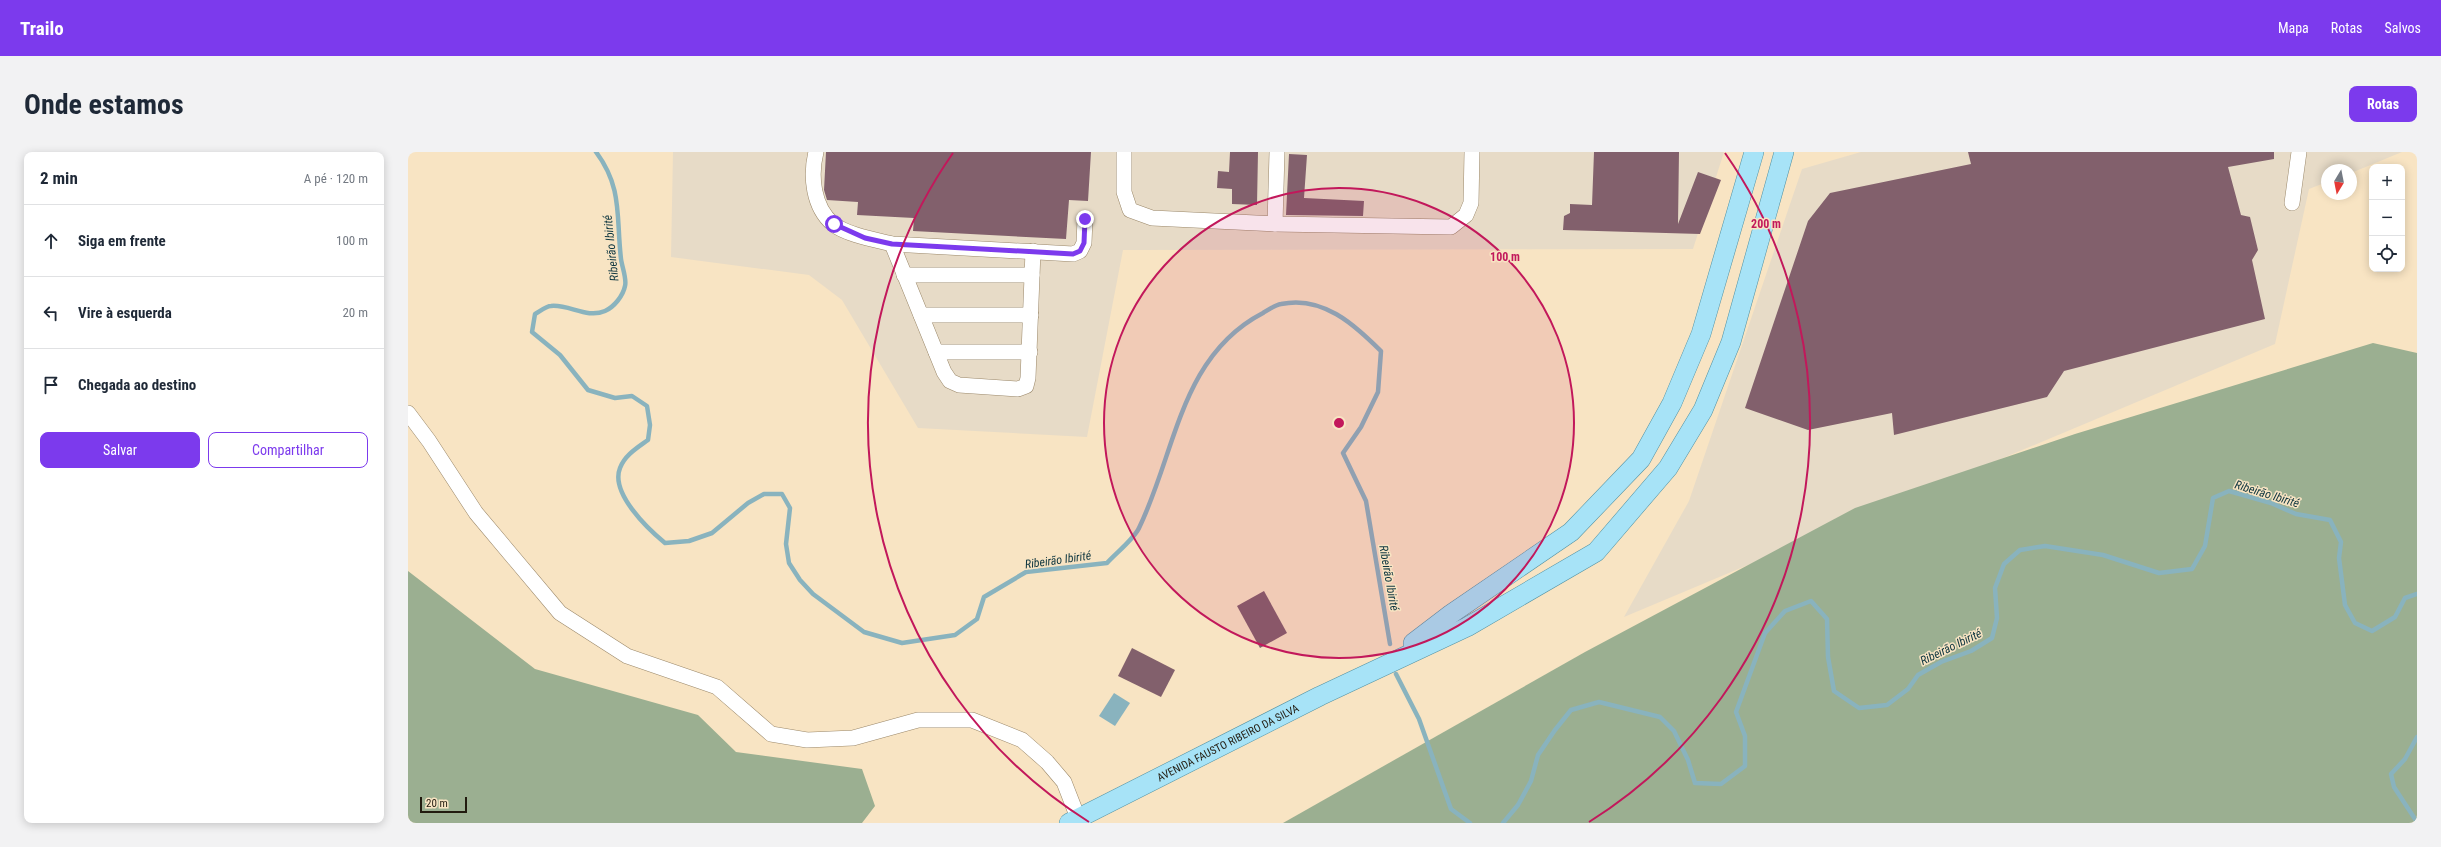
<!DOCTYPE html>
<html lang="pt">
<head>
<meta charset="utf-8">
<style>
	body { margin:0; font-family:"Roboto Condensed",sans-serif; background:#f2f2f3; color:#1f2937 }
	.controls { position:absolute; right:12px; top:12px; display:grid; overflow:hidden; border-radius:8px; box-shadow:0 2px 10px #0003 }
	.controls button { width:36px; height:36px; display:grid; place-items:center; padding:0; border:0; border-bottom:1px solid #e0e1e3; background:#fff; color:#1f2937; font:20px sans-serif }
	.compass { position:absolute; left:1913px; top:12px; width:36px; height:36px; border-radius:50%; background:#fff; box-shadow:0 2px 10px #0003; rotate:190deg }
	.scale { position:absolute; left:12px; bottom:10px; width:47px; box-sizing:border-box; padding-left:4px; border:2px solid #221b0f; border-top:0; font-size:11px; line-height:14px; white-space:nowrap; color:#221b0f; -webkit-text-stroke:3px #f8e4c3; paint-order:stroke }
	.stop { position:absolute; width:12px; height:12px; margin:-9px; border:3px solid #7c3aed; border-radius:50%; background:#fff }
	.stop.end { background:#7c3aed; border-color:#fff; box-shadow:0 1px 4px #0008 }
	.list { margin:0; padding:0; list-style:none }
	h2 { display:flex; justify-content:space-between; align-items:center; height:52px; margin:0; padding:0 16px; font-size:17px }
	h2 small { font-size:13px; font-weight:400; color:#747a83 }
	.list li { display:grid; grid-template-columns:26px 1fr auto; gap:12px; align-items:center; box-sizing:border-box; height:72px; padding:0 16px; border-top:1px solid #e0e1e3 }
	.list b { display:block; font-size:15px; white-space:nowrap }
	.list em { font-size:13px; font-style:normal; color:#747a83 }
	.actions { display:flex; gap:8px; padding:12px 16px }
	.actions a { flex:1; padding:9px 0; border:1px solid #7c3aed; border-radius:8px; text-align:center; font-size:14px; color:#7c3aed }
	.actions .main { background:#7c3aed; color:#fff }
	.icon { flex:none; width:22px; height:22px; fill:none; stroke:currentColor; stroke-width:2; stroke-linecap:round; stroke-linejoin:round }
	.map { position:relative; flex:none; width:2009px; height:671px; overflow:hidden; border-radius:8px }
	header { display:flex; align-items:center; gap:24px; box-sizing:border-box; height:56px; padding:0 20px; background:#7c3aed; color:#fff }
	header strong { font-size:19px }
	nav { display:flex; gap:22px; margin-inline-start:auto; font-size:14px }
	.intro { display:flex; align-items:center; justify-content:space-between; box-sizing:border-box; height:96px; padding:0 24px }
	h1 { margin:0; font-size:28px }
	.button { padding:10px 18px; border-radius:8px; background:#7c3aed; color:#fff; font-size:14px; font-weight:700 }
	main { display:flex; gap:24px; padding:0 24px }
	aside { flex:1; background:#fff; border-radius:8px; box-shadow:0 2px 10px #0003 }
	.map>svg:first-child { display:block }
	.industrial { fill:#e7dbc7 }
	.forest { fill:#9baf91 }
	.water { fill:#89b3be }
	.lines { fill:none; stroke-linecap:round; stroke-linejoin:round }
	.stream { stroke:#89b3be; stroke-width:4.5 }
	.building { fill:#82606c }
	.minor-casing { stroke:#9b886a; stroke-width:16 }
	.major-casing { stroke:#5291a2; stroke-width:20 }
	.minor { stroke:#fff; stroke-width:15 }
	.major { stroke:#a7e3f7; stroke-width:19 }
	.route { stroke:#7c3aed; stroke-width:5 }
	.ring { fill:none; stroke:#c2185b; stroke-width:2 }
	.labels { text-anchor:middle; stroke-width:3; stroke-linejoin:round; paint-order:stroke }
	.street-label { font-size:11px; fill:#221b0f; stroke:#f8e4c3 }
	.water-label { font-size:12px; font-style:italic; fill:#0d353f; stroke:#f8e4c3 }
	.centre { fill:#c2185b; stroke:#f8e4c3; stroke-width:2 }
	.ring-label { font-size:12px; text-anchor:middle; font-weight:bold; fill:#c2185b; stroke:#f8e4c3; stroke-width:3; stroke-linejoin:round; paint-order:stroke }
</style>
</head>
<body>
<header>
<strong>Trailo</strong>
<nav><a>Mapa</a><a>Rotas</a><a>Salvos</a></nav>
</header>
<div class="intro"><h1>Onde estamos</h1><a class="button">Rotas</a></div>
<main>
<aside>
<h2>2 min<small>A pé · 120 m</small></h2>
<ul class="list">
<li><svg class="icon" aria-label="ahead" viewBox="0 0 24 24"><path d="M12 20V5M6 11l6-6 6 6"/></svg><div><b>Siga em frente</b></div><em>100 m</em></li>
<li><svg class="icon" aria-label="left" viewBox="0 0 24 24"><path d="M17 20v-9H6M10 6l-5 5 5 5"/></svg><div><b>Vire à esquerda</b></div><em>20 m</em></li>
<li><svg class="icon" aria-label="arrive" viewBox="0 0 24 24"><path d="M6 21V4h12l-3 4 3 4H6"/></svg><div><b>Chegada ao destino</b></div></li>
</ul>
<div class="actions"><a class="main">Salvar</a><a>Compartilhar</a></div>
</aside>
<div class="map">
<svg width="2009" height="671" viewBox="0 0 2009 671">
	<rect width="100%" height="100%" fill="#f8e4c3"/>
	<g class="industrial">
		<polygon points="265,0 1316,0 1285,97 715,98 679,285 510,276 434,148 401,123 263,105"/>
		<polygon points="1453,0 1994,0 1943,21 1943,18 1919,18 1919,30 1901,37 1867,192 1216,465 1281,349 1394,17"/>
	</g>
	<g class="forest">
		<polygon points="1965,191 2009,201 2009,671 875,671 1177,500 1447,356 1667,282"/>
		<polygon points="0,419 127,517 290,563 328,600 454,617 467,654 454,671 0,671"/>
	</g>
	<polygon class="water" points="706,541 722,551 707,574 691,564"/>
	<g class="lines">
		<g class="stream">
			<path d="M188,0C215,36 208,65 213,107C214,115 219,127 217,134C215,144 206,155 197,159C179,167 161,152 143,154C138,154 131,160 127,162L124,180L152,203L180,238L207,246L224,244L239,254L242,273L240,288C229,296 217,303 212,316C202,341 240,377 257,391L281,389L304,381L340,351L356,342H374L382,356L378,392L381,411L392,428L405,442L456,480L494,491L547,483L569,467L576,445L618,420L699,411C708,401 726,387 731,376C768,300 772,204 855,161C860,158 867,153 873,152C915,143 946,173 973,199L970,240L953,275L935,301L958,349L982,492"/>
			<polyline points="988,522 1011,567 1043,657 1062,671"/>
			<polyline points="2009,585 1997,607 1983,622 1986,635 2009,670"/>
			<polyline points="1095,671 1110,653 1123,629 1130,603 1147,578 1163,558 1191,550 1252,565 1266,579 1280,608 1287,631 1313,632 1337,614 1337,584 1328,560 1357,481 1377,459 1403,449 1419,467 1420,505 1426,539 1451,556 1479,553 1500,537 1510,523 1533,510 1563,499 1584,486 1589,466 1587,436 1596,412 1612,398 1637,394 1695,403 1751,421 1784,417 1797,394 1805,346 1821,339 1863,351 1888,362 1922,368 1933,390 1931,406 1937,453 1947,471 1964,479 1987,465 1997,446 2009,442"/>
		</g>
	</g>
	<g class="building">
		<polygon points="418,0 683,0 680,49 661,48 658,87 505,79 506,66 449,63 450,50 419,48 416,38"/>
		<polygon points="822,0 850,0 849,53 824,52 824,37 809,36 810,19 821,20"/>
		<polygon points="1186,0 1271,0 1270,72 1290,20 1313,28 1292,82 1155,78 1156,64 1162,61 1162,52 1184,53"/>
		<polygon points="1560,0 1866,0 1866,7 1820,15 1833,63 1842,65 1850,98 1844,108 1857,167 1656,219 1639,245 1486,283 1484,261 1400,278 1337,256 1400,69 1422,41 1563,12"/>
		<polygon points="881,2 899,3 896,46 956,49 955,64 878,63"/>
		<polygon points="856,439 879,481 852,496 829,454"/>
		<polygon points="724,496 767,518 753,545 710,524"/>
	</g>
	<g class="lines">
		<g class="minor-casing">
			<g id="minor">
				<path d="M408,0C402,24 405,55 425,72C439,83 468,88 484,92L665,102L672,99L676,91L677,67"/>
				<polyline points="716,0 716,40 722,58 744,66 867,72 1043,75 1058,63 1063,51 1064,0"/>
				<polyline points="1884,51 1891,0"/>
				<polyline points="867,72 869,0"/>
				<polyline points="484,92 536,220 542,229 551,233 610,237 618,234 620,226 625,99"/>
				<polyline points="496,123 624,123"/>
				<polyline points="513,163 623,163"/>
				<polyline points="528,200 622,200"/>
				<polyline points="0,261 21,289 68,361 152,461 219,504 309,535 363,582 399,588 445,586 510,568 564,568 614,588 639,610 656,630 670,666"/>
			</g>
		</g>
		<g class="major-casing">
			<g id="major">
				<polyline points="1005,491 1043,462 1163,380 1233,307 1264,251 1293,182 1346,0"/>
				<path id="s1" d="M661,671L912,544L1059,475L1188,400L1260,316L1295,258L1323,190L1376,0"/>
			</g>
		</g>
		<use href="#minor" class="minor"/>
		<use href="#major" class="major"/>
	</g>
	<g class="lines">
		<polyline class="route" points="426,72 457,86 484,92 665,102 672,99 676,91 677,67"/>
	</g>
	<circle cx="931" cy="271" r="235" fill="#c2185b" fill-opacity=".12"/>
	<g class="ring">
		<circle cx="931" cy="271" r="235"/>
		<path d="M681 670A471 471 0 0 1 545 1M1317 1A471 471 0 0 1 1181 670"/>
	</g>
	<g class="labels">
		<g class="street-label">
			<text dy="4" stroke="none"><textPath href="#s1" startOffset="178">AVENIDA FAUSTO RIBEIRO DA SILVA</textPath></text>
		</g>
		<g class="water-label">
			<text transform="translate(203 96) rotate(-96)" y="4">Ribeirão Ibirité</text>
			<text transform="translate(1859 342) rotate(17)" y="4">Ribeirão Ibirité</text>
			<text transform="translate(650 408) rotate(-8)" y="4">Ribeirão Ibirité</text>
			<text transform="translate(981 426) rotate(80)" y="4">Ribeirão Ibirité</text>
			<text transform="translate(1543 495) rotate(-26)" y="4">Ribeirão Ibirité</text>
		</g>
	</g>
	<circle cx="931" cy="271" r="6" class="centre"/>
	<g class="ring-label">
		<text x="1358" y="76">200 m</text>
		<text x="1097" y="109">100 m</text>
	</g>
</svg>
<div class="controls">
<button>+</button>
<button>−</button>
<button><svg class="icon" aria-label="locate" viewBox="0 0 24 24"><circle cx="12" cy="12" r="6"/><path d="M12 2v4M12 18v4M2 12h4M18 12h4"/></svg></button>
</div>
<svg class="compass" viewBox="-18 -18 36 36"><path d="M0-13l5 13h-10z" fill="#e53935"/><path d="M0 13l5-13h-10z" fill="#747a83"/></svg>
<div class="scale">20 m</div>
<div class="stop" style="left:426px;top:72px"></div>
<div class="stop end" style="left:677px;top:67px"></div>
</div>
</main>
</body>
</html>
